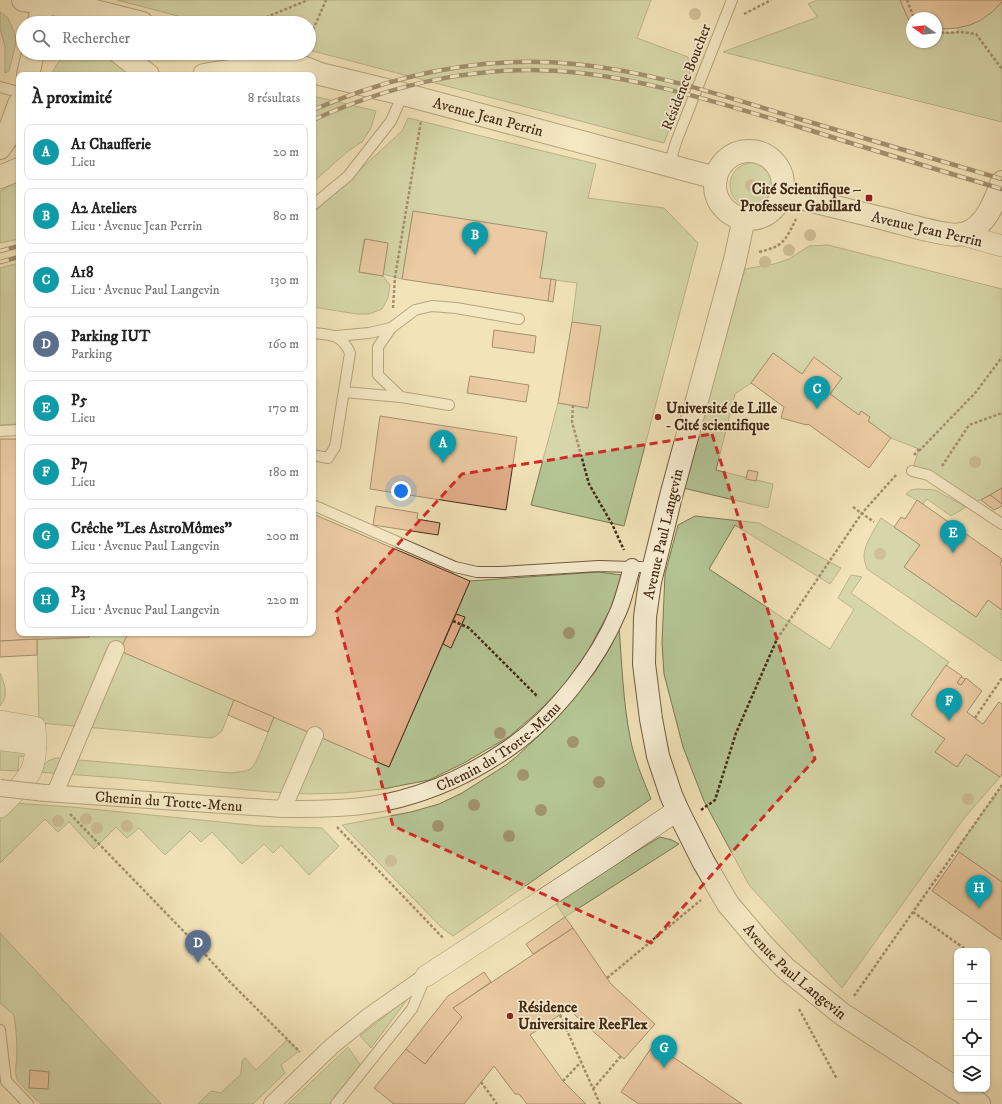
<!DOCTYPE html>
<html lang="fr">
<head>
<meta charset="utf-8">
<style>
	body { margin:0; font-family:"IM FELL DW Pica",serif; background:#f6f6f6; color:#222 }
	.controls { position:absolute; right:12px; bottom:12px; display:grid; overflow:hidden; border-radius:8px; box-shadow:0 1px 3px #0004 }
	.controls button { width:36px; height:36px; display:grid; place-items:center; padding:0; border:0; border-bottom:1px solid #e0e0e0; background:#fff; color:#222; font:20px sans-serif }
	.compass { position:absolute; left:906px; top:12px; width:36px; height:36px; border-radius:50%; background:#fff; box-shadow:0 1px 3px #0004; rotate:284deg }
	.you { position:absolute; left:401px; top:491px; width:14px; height:14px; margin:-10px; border:3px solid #fff; border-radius:50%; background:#1a73e8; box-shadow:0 0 0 6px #1a73e833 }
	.badge { display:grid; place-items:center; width:26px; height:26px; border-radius:50%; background:#1a73e8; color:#fff; font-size:13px; font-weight:700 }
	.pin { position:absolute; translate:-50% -33px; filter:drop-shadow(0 1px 2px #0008) }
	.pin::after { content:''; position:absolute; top:21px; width:14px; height:12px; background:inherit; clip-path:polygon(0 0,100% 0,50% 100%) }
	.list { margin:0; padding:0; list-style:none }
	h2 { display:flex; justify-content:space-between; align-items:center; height:52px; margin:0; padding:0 16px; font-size:17px }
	h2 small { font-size:13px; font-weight:400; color:#767676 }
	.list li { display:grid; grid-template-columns:26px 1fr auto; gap:12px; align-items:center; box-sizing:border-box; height:56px; margin:0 8px 8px; padding:0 8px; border:1px solid #e0e0e0; border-radius:8px }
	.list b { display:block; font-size:15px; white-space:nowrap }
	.list p { margin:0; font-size:13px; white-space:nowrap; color:#767676 }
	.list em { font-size:13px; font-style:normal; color:#767676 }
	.icon { flex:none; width:22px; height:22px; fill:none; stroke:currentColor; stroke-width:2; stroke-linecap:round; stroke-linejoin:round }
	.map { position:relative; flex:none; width:1002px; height:1104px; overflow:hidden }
	.search { position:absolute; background:#fff; box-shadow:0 1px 3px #0004; left:16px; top:16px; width:300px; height:44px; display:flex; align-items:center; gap:10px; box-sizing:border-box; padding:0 14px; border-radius:22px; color:#767676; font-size:15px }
	.panel { position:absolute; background:#fff; box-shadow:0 1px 3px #0004; left:16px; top:72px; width:300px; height:564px; border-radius:8px }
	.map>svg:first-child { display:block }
	.green { fill:#b4c594; stroke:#7c7854 }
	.building { fill:#e2ae8b; stroke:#442b14 }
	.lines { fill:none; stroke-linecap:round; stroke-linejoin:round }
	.service-casing { stroke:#70593d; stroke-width:12 }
	.pedestrian-casing { stroke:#70593d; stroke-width:18 }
	.minor-casing { stroke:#70593d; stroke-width:22 }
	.tertiary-casing { stroke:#70593d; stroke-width:24 }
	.path { stroke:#442b14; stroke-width:2.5; stroke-dasharray:3 2; stroke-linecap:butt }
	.service { stroke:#f7edd1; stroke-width:10 }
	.pedestrian { stroke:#f7edd1; stroke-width:16 }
	.minor { stroke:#f7edd1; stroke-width:21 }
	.tertiary { stroke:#f7edd1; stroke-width:22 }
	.rail-casing { stroke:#442b14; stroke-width:4.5 }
	.rail { stroke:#f7edd1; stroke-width:3; stroke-dasharray:9; stroke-linecap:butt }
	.pedestrian-bridge-casing { stroke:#70593d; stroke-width:18; stroke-linecap:butt }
	.pedestrian-bridge { stroke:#f7edd1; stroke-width:16 }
	.tree { fill:#a2936f }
	.marked { fill:none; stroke:#d62828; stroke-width:3; stroke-dasharray:8 5; stroke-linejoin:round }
	.poi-dot { fill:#8f2418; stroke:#f7edd1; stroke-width:1.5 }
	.labels { text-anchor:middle; stroke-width:3.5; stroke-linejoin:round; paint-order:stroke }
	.street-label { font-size:15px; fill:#442b14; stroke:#f7edd1 }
	.poi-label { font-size:15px; font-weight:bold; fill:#442b14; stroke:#f7edd1; text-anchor:start }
</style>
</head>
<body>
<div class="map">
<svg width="1002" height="1104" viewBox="0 0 1002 1104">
	<rect width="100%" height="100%" fill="#f2e3b8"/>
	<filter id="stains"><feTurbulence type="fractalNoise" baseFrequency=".005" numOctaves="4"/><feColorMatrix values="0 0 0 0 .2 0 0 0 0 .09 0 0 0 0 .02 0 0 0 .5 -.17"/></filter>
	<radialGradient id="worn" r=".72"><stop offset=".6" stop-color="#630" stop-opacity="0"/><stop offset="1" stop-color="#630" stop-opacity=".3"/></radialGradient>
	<g class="green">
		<polygon points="117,0 651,0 637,38 688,57 690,74 664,143 309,50 309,23 205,23"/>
		<path d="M817,0H907L912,18V42H936V32L949,33L959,32L957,28C975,24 989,16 1002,2V122L723,52L818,17L808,4Z"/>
		<polygon points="0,12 8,18 15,34 16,43 9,71 5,73 5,46 0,29"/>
		<path d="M67,53H106L115,58L137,75H52C54,66 61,59 67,53Z"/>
		<polygon points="313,96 376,111 371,128 362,142 348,151 313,182"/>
		<polygon points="408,118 596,164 588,198 664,208 698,243 624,526 531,505 558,403 587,408 600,326 572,322 577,283 540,278 413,211 402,279 383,274 388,243 364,239 359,272 383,276 390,285 388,298 382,309 369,314 357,314 313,307 313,213 402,131"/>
		<circle cx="752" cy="185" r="22"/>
		<polygon points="19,181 19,239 0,243 0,191"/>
		<polygon points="828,245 1002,289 1002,488 973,504 912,471 919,449 891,438 868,421 870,417 861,411 859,415 830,394 842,378 814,358 802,374 773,353 751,383 735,394 716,470 773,484 768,508 683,488 745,269 774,264 789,259 809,246"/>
		<polygon points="19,263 19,424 0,425 0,268"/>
		<polygon points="917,489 935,490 966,507 951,516 927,499 923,504 906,494 911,490"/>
		<polygon points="695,516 759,523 841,568 830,584 735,525 709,569 830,649 854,609 838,598 851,575 862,577 851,593 949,662 911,715 945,739 957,767 966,754 1000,777 965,817 842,988 749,885 704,801 683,747 664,674 662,643 665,574 678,525"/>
		<path d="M881,518L920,545L904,567L976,617L988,600L1002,610V613L1000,616L1002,618V661L867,569C866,565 864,561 864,556C864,545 875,528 881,518Z"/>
		<path d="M599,572L622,575L611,608L588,651L564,685L542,708L510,736L464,763L429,780L383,789L343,793L309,794L270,792L120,778L37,772L48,761L56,758L231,773C237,772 244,772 250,769C258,764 269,728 274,717L389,767L443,644L451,647L465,618L456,614L470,581Z"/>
		<path d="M619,627C622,664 623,701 630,737C634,759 643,779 651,799L453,936L441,927L342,825L411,812L439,804L462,793L506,765L516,757L546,729L595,672L612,644Z"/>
		<polygon points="89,633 128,633 121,650 234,700 222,731 216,736 211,738 39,723 37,639 89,637"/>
		<path d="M0,673C5,685 9,696 0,706Z"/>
		<polygon points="0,745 24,749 26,757 19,756 18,771 0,770"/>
		<polygon points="1002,787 1002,882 956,850"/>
		<polygon points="12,803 72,807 260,826 322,828 339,846 309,875 281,845 273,853 264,844 242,864 212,832 201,842 190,831 165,855 139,828 127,838 116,827 94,849 69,822 58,832 45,819 0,863 0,816"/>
		<polygon points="660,837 672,840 679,844 565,917 555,902 655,840"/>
		<path d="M0,933L161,1104H41C35,1098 20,1085 17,1079C14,1071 17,1061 17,1053C17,1041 16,1028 14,1015L0,1003Z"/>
		<polygon points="409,997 371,1048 360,1036"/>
		<polygon points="287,1040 299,1051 281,1065 285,1073 253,1104 198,1104 211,1091 221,1093 241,1074 242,1061 245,1058 256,1070"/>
		<polygon points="348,1047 363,1069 336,1104 288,1104"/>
	</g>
	<g class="building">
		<polygon points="900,0 1002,0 1002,2 992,12 981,20 970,25 957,28 944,29 936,29 936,18 912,18 912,22 909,21"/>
		<polygon points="413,211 547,232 540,278 551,279 548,301 402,279"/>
		<polygon points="365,239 388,243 383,276 359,272"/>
		<polygon points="551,279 556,280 553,302 548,301"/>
		<polygon points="572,322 601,326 588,408 558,403"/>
		<polygon points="494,330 536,336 534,353 492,347"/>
		<polygon points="773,353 802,374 814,357 842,378 830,394 859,415 861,411 870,417 868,421 891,438 869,468 808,424 807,425 781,418 784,407 751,383"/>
		<polygon points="470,376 529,385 526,402 467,393"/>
		<polygon points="380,416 517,437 506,510 370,489"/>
		<polygon points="0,439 19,439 19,633 89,633 89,637 0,641"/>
		<polygon points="748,470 758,472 756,481 746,479"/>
		<polygon points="1002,488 1002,504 990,495"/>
		<polygon points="990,495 1002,504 1002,506 994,510 981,500"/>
		<polygon points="917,500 1002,559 1000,564 1002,566 1002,610 988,600 976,617 904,567 920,545 894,527 901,517 905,519"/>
		<polygon points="376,506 418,513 417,519 440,523 438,535 373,525"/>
		<polygon points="313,514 470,581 389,767 120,651 128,633 313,633"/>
		<polygon points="456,614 465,617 451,648 443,644"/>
		<polygon points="37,639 37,655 0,657 0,641"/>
		<polygon points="946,665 962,676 957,683 961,685 966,678 982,691 967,712 983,724 999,702 1002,704 1002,774 1000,777 966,754 957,767 935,752 945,739 911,715"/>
		<polygon points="961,677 965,679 961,685 957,683"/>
		<polygon points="234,700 274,717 268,732 228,715"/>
		<polygon points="959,852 1002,882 1002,940 932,891"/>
		<polygon points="565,917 573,928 533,954 526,944"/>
		<polygon points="573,928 611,984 655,1024 624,1059 576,1016 570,1008 530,1035 563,1081 586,1104 527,1104 519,1094 515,1094 494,1066 464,1104 394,1104 374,1088 406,1049 425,1064 462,1017 453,1008"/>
		<polygon points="484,972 491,982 453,1008 462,1017 425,1064 406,1049 448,996"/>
		<polygon points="654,1044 742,1104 639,1104 621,1092"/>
		<polygon points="30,1070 49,1072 48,1089 29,1088"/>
	</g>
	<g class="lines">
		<g class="service-casing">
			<g id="service">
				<polyline points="0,87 19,92"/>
				<polyline points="669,166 676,142 732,0"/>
				<polyline points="313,205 348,176 391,121 403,94"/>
				<polyline points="391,328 378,347 378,375 401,397 449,405"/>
				<path d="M313,333C331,335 342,334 350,353L335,447L328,458L313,455"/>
				<polyline points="336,336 369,333 391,328 415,310 432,306 456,308 519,319"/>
				<polyline points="344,392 401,397"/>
				<polyline points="0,431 19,430"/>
				<polyline points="912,471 928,475 1002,524"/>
				<polyline points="313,505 455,567 477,572 501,572 599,566 632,567 653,567"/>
				<polyline points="0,1030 6,1081 28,1104"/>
				<polyline points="336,1104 412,1009 425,978"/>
			</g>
		</g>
		<g class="pedestrian-casing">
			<g id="pedestrian">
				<path id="s1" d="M45,793L283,809C322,809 362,809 400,799C438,789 476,771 509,748C554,717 598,661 619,610C624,597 628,581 632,567"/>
				<polyline points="55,793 116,649"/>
				<polyline points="283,809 315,735"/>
				<polyline points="272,1104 332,1046 369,1016 426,976"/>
			</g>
		</g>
		<g class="minor-casing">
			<g id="minor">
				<polyline points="959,234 1002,246"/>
				<path d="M0,721L35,727C36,742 37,757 31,771C25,783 9,798 0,807"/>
				<polyline points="0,740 36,744"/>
				<polyline points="426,976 607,858 669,816 678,811"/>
			</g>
		</g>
		<g class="tertiary-casing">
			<g id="tertiary">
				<polyline points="23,0 87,9 142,23"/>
				<polyline points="39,23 43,0"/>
				<polyline points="120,53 148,75"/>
				<path id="s2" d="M260,53L295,64L320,74L403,94L716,178"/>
				<polyline points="28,75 33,53"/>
				<path d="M204,75C232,70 259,67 287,69"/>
				<polyline points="0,148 6,139 19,104"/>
				<circle cx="749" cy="185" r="34"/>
				<polyline points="0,177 19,169"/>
				<path d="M782,193C817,203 853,211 889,220C908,225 928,231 948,234C954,235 961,235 966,233C987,225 995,200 1002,182"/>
				<path id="s3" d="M744,218L735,260L671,496L650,582L645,617L644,664L651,719L658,756L671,795L678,811L703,861L728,904L761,943L785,968L842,1014L957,1089"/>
				<polyline points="958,1089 979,1104"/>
			</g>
		</g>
		<g class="path">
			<polyline points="907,0 914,18"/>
			<polyline points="744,14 771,0"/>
			<polyline points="252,23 308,0"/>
			<polyline points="936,32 949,33 960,32 976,34 1002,69"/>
			<polyline points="309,39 326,0"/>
			<path d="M759,252C784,246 785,241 796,219"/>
			<polyline points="393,308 395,277 421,121"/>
			<polyline points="573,405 572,422 589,484 612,524 624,550"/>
			<polyline points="919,451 976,392 1002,357"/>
			<polyline points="914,455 919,449"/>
			<polyline points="942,466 969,425 1002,413"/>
			<polyline points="853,507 874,522"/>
			<polyline points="453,621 469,628 538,697"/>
			<polyline points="975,718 1002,678"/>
			<polyline points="701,810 715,800 736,733 777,639 862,513 897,474"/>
			<polyline points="70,814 193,941 229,981 300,1052"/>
			<polyline points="337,827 444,939"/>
			<polyline points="913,912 968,951"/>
			<polyline points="607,978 701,900"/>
			<polyline points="854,996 1002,785"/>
			<polyline points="799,1009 837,1079"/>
			<polyline points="560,1015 600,1104"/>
			<polyline points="563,1081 581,1062"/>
			<polyline points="481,1082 497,1104"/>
			<polyline points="593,1089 621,1056"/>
		</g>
		<use href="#service" class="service"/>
		<use href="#pedestrian" class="pedestrian"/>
		<use href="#minor" class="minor"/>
		<use href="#tertiary" class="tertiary"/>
		<g class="rail-casing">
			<g id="rail">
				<path d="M313,110C396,74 484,55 574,64C650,71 724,96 796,118C865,138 933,159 1002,179"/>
				<path d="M313,120C396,82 490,62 581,73C652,81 721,104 790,124C860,146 931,168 1002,189"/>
				<polyline points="0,251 19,246"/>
				<polyline points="0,262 19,257"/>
			</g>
		</g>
		<use href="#rail" class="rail"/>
		<g class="pedestrian-bridge-casing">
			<polyline id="pedestrian-bridge" points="0,788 45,793"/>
		</g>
		<use href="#pedestrian-bridge" class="pedestrian-bridge"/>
	</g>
	<g class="tree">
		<circle cx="695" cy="14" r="6"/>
		<circle cx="751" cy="185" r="6"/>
		<circle cx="810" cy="235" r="6"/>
		<circle cx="789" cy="250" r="6"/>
		<circle cx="765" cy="262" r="6"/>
		<circle cx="975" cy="462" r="6"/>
		<circle cx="880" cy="554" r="6"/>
		<circle cx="569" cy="633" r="6"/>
		<circle cx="500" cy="733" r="6"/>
		<circle cx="573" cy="742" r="6"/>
		<circle cx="523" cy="775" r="6"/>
		<circle cx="599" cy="782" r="6"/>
		<circle cx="968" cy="799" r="6"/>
		<circle cx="474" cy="805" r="6"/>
		<circle cx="541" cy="810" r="6"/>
		<circle cx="86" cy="819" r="6"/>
		<circle cx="58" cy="821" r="6"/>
		<circle cx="127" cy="826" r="6"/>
		<circle cx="438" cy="826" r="6"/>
		<circle cx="97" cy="828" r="6"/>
		<circle cx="509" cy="836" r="6"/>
		<circle cx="391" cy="861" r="6"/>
	</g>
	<path d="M0 0H1002V1104H0ZM712,434L815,759L651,943L393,826L336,612L462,474Z" fill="#f2e3b8" fill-opacity=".55" fill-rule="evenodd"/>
	<path class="marked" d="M712,434L815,759L651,943L393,826L336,612L462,474Z"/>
	<g class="poi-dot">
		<rect x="865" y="194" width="8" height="8" rx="2"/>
		<circle cx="658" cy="417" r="4"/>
		<circle cx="510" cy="1016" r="4"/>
	</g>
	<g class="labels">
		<g class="street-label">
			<text transform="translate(686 77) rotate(-69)" y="5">Résidence Boucher</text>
			<text dy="5" stroke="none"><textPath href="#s2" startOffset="237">Avenue Jean Perrin</textPath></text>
			<text transform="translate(927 229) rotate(13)" y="5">Avenue Jean Perrin</text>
			<text transform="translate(663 534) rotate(-77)" y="5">Avenue Paul Langevin</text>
			<text dy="5" stroke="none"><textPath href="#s1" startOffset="469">Chemin du Trotte-Menu</textPath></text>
			<text dy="5" stroke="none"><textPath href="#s1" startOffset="124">Chemin du Trotte-Menu</textPath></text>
			<text dy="5" stroke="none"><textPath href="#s3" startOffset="811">Avenue Paul Langevin</textPath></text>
		</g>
		<g class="poi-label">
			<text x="861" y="194" text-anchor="end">Cité Scientifique –<tspan x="861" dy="17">Professeur Gabillard</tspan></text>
			<text x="666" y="413">Université de Lille<tspan x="666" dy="17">‐ Cité scientifique</tspan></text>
			<text x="518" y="1012">Résidence<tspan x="518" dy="17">Universitaire ReeFlex</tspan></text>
		</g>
	</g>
	<rect width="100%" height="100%" filter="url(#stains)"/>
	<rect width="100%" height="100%" fill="url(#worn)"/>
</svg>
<div class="controls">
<button>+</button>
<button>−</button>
<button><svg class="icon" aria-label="locate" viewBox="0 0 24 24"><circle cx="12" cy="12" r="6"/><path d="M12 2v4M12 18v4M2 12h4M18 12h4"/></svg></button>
<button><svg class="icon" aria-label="layers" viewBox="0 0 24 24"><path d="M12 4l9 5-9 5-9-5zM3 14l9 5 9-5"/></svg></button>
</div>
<svg class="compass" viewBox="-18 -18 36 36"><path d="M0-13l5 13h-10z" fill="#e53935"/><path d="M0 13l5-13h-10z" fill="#767676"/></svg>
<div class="you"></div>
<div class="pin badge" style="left:443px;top:463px;background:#0f9aa8">A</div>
<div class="pin badge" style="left:475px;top:255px;background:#0f9aa8">B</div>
<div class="pin badge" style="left:817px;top:409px;background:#0f9aa8">C</div>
<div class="pin badge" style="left:198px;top:963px;background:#5c6f8a">D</div>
<div class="pin badge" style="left:953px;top:553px;background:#0f9aa8">E</div>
<div class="pin badge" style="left:949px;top:721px;background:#0f9aa8">F</div>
<div class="pin badge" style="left:664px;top:1068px;background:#0f9aa8">G</div>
<div class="pin badge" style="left:979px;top:908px;background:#0f9aa8">H</div>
<div class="search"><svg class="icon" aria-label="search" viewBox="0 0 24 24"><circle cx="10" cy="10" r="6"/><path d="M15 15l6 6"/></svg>Rechercher</div>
<section class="panel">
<h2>À proximité<small>8 résultats</small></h2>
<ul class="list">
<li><span class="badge" style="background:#0f9aa8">A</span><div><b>A1 Chaufferie</b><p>Lieu</p></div><em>20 m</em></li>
<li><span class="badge" style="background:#0f9aa8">B</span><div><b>A2 Ateliers</b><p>Lieu · Avenue Jean Perrin</p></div><em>80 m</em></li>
<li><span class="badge" style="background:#0f9aa8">C</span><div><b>A18</b><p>Lieu · Avenue Paul Langevin</p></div><em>130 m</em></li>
<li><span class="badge" style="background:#5c6f8a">D</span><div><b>Parking IUT</b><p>Parking</p></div><em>160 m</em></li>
<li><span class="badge" style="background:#0f9aa8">E</span><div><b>P5</b><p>Lieu</p></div><em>170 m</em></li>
<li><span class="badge" style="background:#0f9aa8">F</span><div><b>P7</b><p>Lieu</p></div><em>180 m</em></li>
<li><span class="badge" style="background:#0f9aa8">G</span><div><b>Crêche &quot;Les AstroMômes&quot;</b><p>Lieu · Avenue Paul Langevin</p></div><em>200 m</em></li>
<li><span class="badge" style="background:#0f9aa8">H</span><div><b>P3</b><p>Lieu · Avenue Paul Langevin</p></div><em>220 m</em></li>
</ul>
</section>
</div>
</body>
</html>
